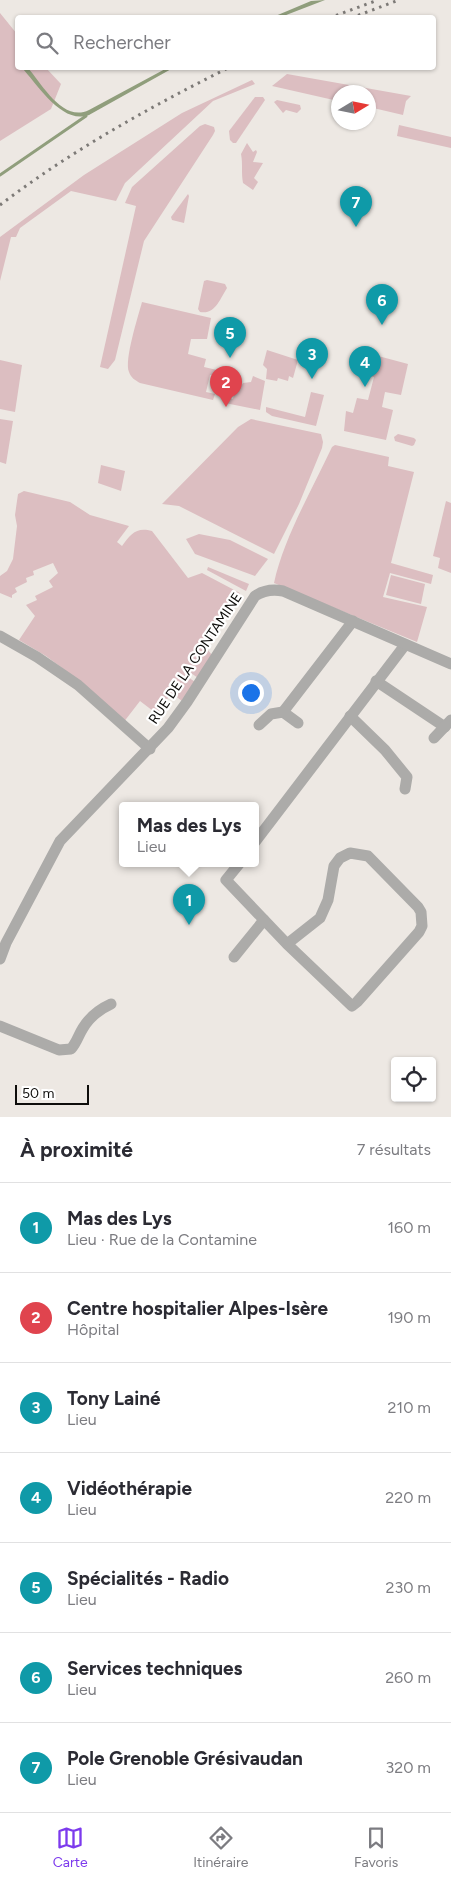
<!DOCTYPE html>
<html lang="fr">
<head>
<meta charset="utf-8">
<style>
	body { margin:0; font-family:Figtree,sans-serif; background:#f2f2f3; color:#2b2b33 }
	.controls { position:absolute; right:15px; bottom:15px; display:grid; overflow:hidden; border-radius:5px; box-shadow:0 1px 4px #0004 }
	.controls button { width:45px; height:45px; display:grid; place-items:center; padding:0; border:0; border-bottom:1px solid #e1e1e2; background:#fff; color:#2b2b33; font:25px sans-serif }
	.compass { position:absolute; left:331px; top:85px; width:45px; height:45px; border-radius:50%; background:#fff; box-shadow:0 1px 4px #0004; rotate:80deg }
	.scale { position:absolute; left:15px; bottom:12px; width:74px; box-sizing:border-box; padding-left:5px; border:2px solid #0e0d0b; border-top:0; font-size:14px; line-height:18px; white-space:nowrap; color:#0e0d0b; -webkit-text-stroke:4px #fff; paint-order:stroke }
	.you { position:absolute; left:250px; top:692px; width:18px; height:18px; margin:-12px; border:4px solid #fff; border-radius:50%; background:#1a73e8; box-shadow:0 0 0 8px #1a73e833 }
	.badge { display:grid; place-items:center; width:32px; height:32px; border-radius:50%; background:#7c3aed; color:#fff; font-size:16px; font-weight:700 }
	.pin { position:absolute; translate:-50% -41px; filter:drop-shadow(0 1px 2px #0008) }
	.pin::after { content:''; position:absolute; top:26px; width:18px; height:15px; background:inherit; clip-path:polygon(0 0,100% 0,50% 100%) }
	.popup { position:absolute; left:119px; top:802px; width:140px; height:65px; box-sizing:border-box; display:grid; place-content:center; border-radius:5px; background:#fff; filter:drop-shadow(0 1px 4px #0005); font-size:16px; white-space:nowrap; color:#7c7c81 }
	.popup b { font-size:19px; color:#2b2b33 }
	.popup::after { content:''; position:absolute; left:50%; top:100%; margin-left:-10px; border:10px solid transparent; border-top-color:#fff }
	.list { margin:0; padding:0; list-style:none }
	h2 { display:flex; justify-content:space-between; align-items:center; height:65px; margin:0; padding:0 20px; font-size:21px }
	h2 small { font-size:16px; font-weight:400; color:#7c7c81 }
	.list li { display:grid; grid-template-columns:32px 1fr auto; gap:15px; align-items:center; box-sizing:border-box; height:90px; padding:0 20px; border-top:1px solid #e1e1e2 }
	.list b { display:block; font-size:19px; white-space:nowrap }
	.list p { margin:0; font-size:16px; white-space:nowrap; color:#7c7c81 }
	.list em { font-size:16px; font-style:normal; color:#7c7c81 }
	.icon { flex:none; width:28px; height:28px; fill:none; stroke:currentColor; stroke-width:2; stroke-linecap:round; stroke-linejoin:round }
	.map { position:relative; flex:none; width:451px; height:1117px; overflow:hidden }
	.search { position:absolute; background:#fff; box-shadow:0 1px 4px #0004; left:15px; right:15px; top:15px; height:55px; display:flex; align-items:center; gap:12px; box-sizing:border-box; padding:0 18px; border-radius:5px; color:#7c7c81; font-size:19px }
	.sheet { height:695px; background:#fff }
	nav { display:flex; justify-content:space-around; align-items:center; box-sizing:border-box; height:70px; border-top:1px solid #e1e1e2; background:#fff; font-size:14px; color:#7c7c81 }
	nav a { display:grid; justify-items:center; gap:2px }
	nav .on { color:#7c3aed }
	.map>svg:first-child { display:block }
	.green { fill:#dcbec1 }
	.water { fill:#909e7c }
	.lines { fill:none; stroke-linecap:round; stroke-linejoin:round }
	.stream { stroke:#909e7c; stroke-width:3 }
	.minor { stroke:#acaba9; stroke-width:11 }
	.rail { stroke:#7d7a77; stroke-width:3; stroke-dasharray:2.5 5; stroke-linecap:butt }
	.labels { text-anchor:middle; stroke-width:4.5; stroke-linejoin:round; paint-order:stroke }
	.street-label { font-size:14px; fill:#0e0d0b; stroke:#fff }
</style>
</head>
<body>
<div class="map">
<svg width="451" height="1117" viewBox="0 0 451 1117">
	<rect width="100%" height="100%" fill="#ede8e3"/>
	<g class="green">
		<polygon points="0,13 17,34 18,68 46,68 61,84 51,109 0,141"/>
		<polygon points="287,74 411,96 406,101 403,115 369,107 368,92 338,92 338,101 272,86"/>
		<polygon points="252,80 255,84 213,101 125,183 116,201 71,191 20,228 16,237 11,237 0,281 0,237 84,175 182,113"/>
		<polygon points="255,97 263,97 265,100 236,143 233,143 230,140 229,131"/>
		<polygon points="277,100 300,105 301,109 297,113 286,110 283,113 274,102"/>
		<polygon points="205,124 214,127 215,131 213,135 144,241 115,360 108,369 100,367 136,206 125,203 132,187 200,126"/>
		<polygon points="399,125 451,137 451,148 397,136"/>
		<path d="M247,143L253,152L256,150L257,152L253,162L263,163L254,178L258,182L253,190L243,183C241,173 243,164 241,154Z"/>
		<polygon points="188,194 189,196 184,223 172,220 171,217"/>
		<path d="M207,280L225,284L227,288C220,299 215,315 200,312L198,309L204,281Z"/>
		<path d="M142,302L211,318L207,339H191L188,354L206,359L204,367L217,370L216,375H210L206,392L215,394L213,400L140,383C135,380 131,378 129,372C124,360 138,317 142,302Z"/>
		<polygon points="267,350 298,360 293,378 289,376 288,381 278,378 277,381 266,379 267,369 263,365"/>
		<polygon points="367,353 408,364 401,395 385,392 382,407 393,410 386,440 344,431 346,411 353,413 357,398 368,400 374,377 362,374"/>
		<polygon points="0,360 22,365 15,412 0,409"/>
		<polygon points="253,376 265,381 260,410 225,403 225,397 233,399 235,388 240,388 243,383 251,382"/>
		<polygon points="311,392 324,395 316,426 272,416 266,412 266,407 305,417"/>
		<polygon points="0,419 13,421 6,464 0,462"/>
		<polygon points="251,419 321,434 323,442 322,448 299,504 274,554 179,506 162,504 238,427"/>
		<polygon points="398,434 414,438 416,440 414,445 412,446 395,441 394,437"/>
		<path d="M335,445L389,457L388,466L414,472L391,563L433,575L431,584L390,573L383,597L427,607L417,642L274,583C284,537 312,490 332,447Z"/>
		<polygon points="101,465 125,471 121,491 98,483"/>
		<path d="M24,491L70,502L90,515L129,526L117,542L122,546C131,534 136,527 152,531L188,578L202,573L240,593L206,648L212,655L198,678L191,673L188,677L195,682L182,701L174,695H170L157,714L140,701L123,723L77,679L46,656L19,640L35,616L26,605L37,600L35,596L53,587L49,581L58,573L53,563L33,571L34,575L26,578L27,582L15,588L17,592L12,595V598L0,593V576L7,571L13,559L17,526L15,515L18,494Z"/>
		<polygon points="446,501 451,503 451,573 438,568 440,558 433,556"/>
		<polygon points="199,534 230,540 268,559 255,576 195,554 186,539"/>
		<polygon points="208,567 249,584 246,591 207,570"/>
		<polygon points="391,575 425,584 421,604 386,595"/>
	</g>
	<g class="water">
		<polygon points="325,0 281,17 273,17 311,1"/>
		<path d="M22,68H28C42,84 63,123 89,110L167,68H173L89,115C62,125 38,85 22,68Z"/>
	</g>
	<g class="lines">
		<polyline class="stream" points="0,175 86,116"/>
		<g class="minor">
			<polyline points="0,636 37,657 78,685 150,749"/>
			<polyline points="376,681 445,727"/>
			<polyline points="283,712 353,621"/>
			<polyline points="350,716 385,750 407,777 405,789"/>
			<polyline points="259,725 271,714 283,712 298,723"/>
			<polyline points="434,738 451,720"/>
			<polyline points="255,842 405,645"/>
			<polyline points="239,864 226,880 287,944 352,1006 357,1002 419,932 422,926 421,912 418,907 368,856 350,853 340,858 334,866 328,900 320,918 287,944"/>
			<polyline points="234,957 264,920"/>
			<path d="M0,959L6,943L60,841L168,728L187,702L255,596C264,590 273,589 283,591L451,664"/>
			<path d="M0,1026L59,1050L71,1049C77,1042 78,1036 83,1028C89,1018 100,1009 111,1004"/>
		</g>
		<g class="rail">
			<polyline points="329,18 378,0"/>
			<polyline points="351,18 399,0"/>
			<path d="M0,205C71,151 148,108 228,68"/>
		</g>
	</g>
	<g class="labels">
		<g class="street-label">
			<text transform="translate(195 658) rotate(-56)" y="5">RUE DE LA CONTAMINE</text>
		</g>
	</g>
</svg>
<div class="controls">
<button><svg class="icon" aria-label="locate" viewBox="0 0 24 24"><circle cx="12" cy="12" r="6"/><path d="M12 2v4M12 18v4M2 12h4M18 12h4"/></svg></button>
</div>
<svg class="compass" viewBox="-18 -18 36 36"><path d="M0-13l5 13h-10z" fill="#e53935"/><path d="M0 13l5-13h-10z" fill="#7c7c81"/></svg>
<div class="scale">50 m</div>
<div class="you"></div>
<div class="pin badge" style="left:189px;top:925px;background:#0f9aa8">1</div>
<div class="popup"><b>Mas des Lys</b>Lieu</div>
<div class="pin badge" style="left:226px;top:407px;background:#e0444e">2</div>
<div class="pin badge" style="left:312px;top:379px;background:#0f9aa8">3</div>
<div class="pin badge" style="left:365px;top:387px;background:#0f9aa8">4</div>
<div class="pin badge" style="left:230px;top:358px;background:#0f9aa8">5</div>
<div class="pin badge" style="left:382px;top:325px;background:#0f9aa8">6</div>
<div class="pin badge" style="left:356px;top:227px;background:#0f9aa8">7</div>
<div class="search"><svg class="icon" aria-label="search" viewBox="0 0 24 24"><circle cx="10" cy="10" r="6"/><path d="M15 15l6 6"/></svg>Rechercher</div>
</div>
<section class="sheet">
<h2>À proximité<small>7 résultats</small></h2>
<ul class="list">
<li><span class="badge" style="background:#0f9aa8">1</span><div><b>Mas des Lys</b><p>Lieu · Rue de la Contamine</p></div><em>160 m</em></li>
<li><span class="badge" style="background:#e0444e">2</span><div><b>Centre hospitalier Alpes-Isère</b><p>Hôpital</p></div><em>190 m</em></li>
<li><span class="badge" style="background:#0f9aa8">3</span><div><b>Tony Lainé</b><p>Lieu</p></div><em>210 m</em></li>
<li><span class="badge" style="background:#0f9aa8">4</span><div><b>Vidéothérapie</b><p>Lieu</p></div><em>220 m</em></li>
<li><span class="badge" style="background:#0f9aa8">5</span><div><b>Spécialités - Radio</b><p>Lieu</p></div><em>230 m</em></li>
<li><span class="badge" style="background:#0f9aa8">6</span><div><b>Services techniques</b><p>Lieu</p></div><em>260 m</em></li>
<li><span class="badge" style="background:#0f9aa8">7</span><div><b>Pole Grenoble Grésivaudan</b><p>Lieu</p></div><em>320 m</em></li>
</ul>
</section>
<nav>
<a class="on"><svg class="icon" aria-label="map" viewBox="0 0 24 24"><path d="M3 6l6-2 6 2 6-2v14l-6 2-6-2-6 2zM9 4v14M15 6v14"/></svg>Carte</a>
<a><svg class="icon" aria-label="directions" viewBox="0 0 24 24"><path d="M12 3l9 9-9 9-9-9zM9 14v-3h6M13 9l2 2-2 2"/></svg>Itinéraire</a>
<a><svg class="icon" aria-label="saved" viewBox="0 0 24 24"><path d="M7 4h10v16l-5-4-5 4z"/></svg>Favoris</a>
</nav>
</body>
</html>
